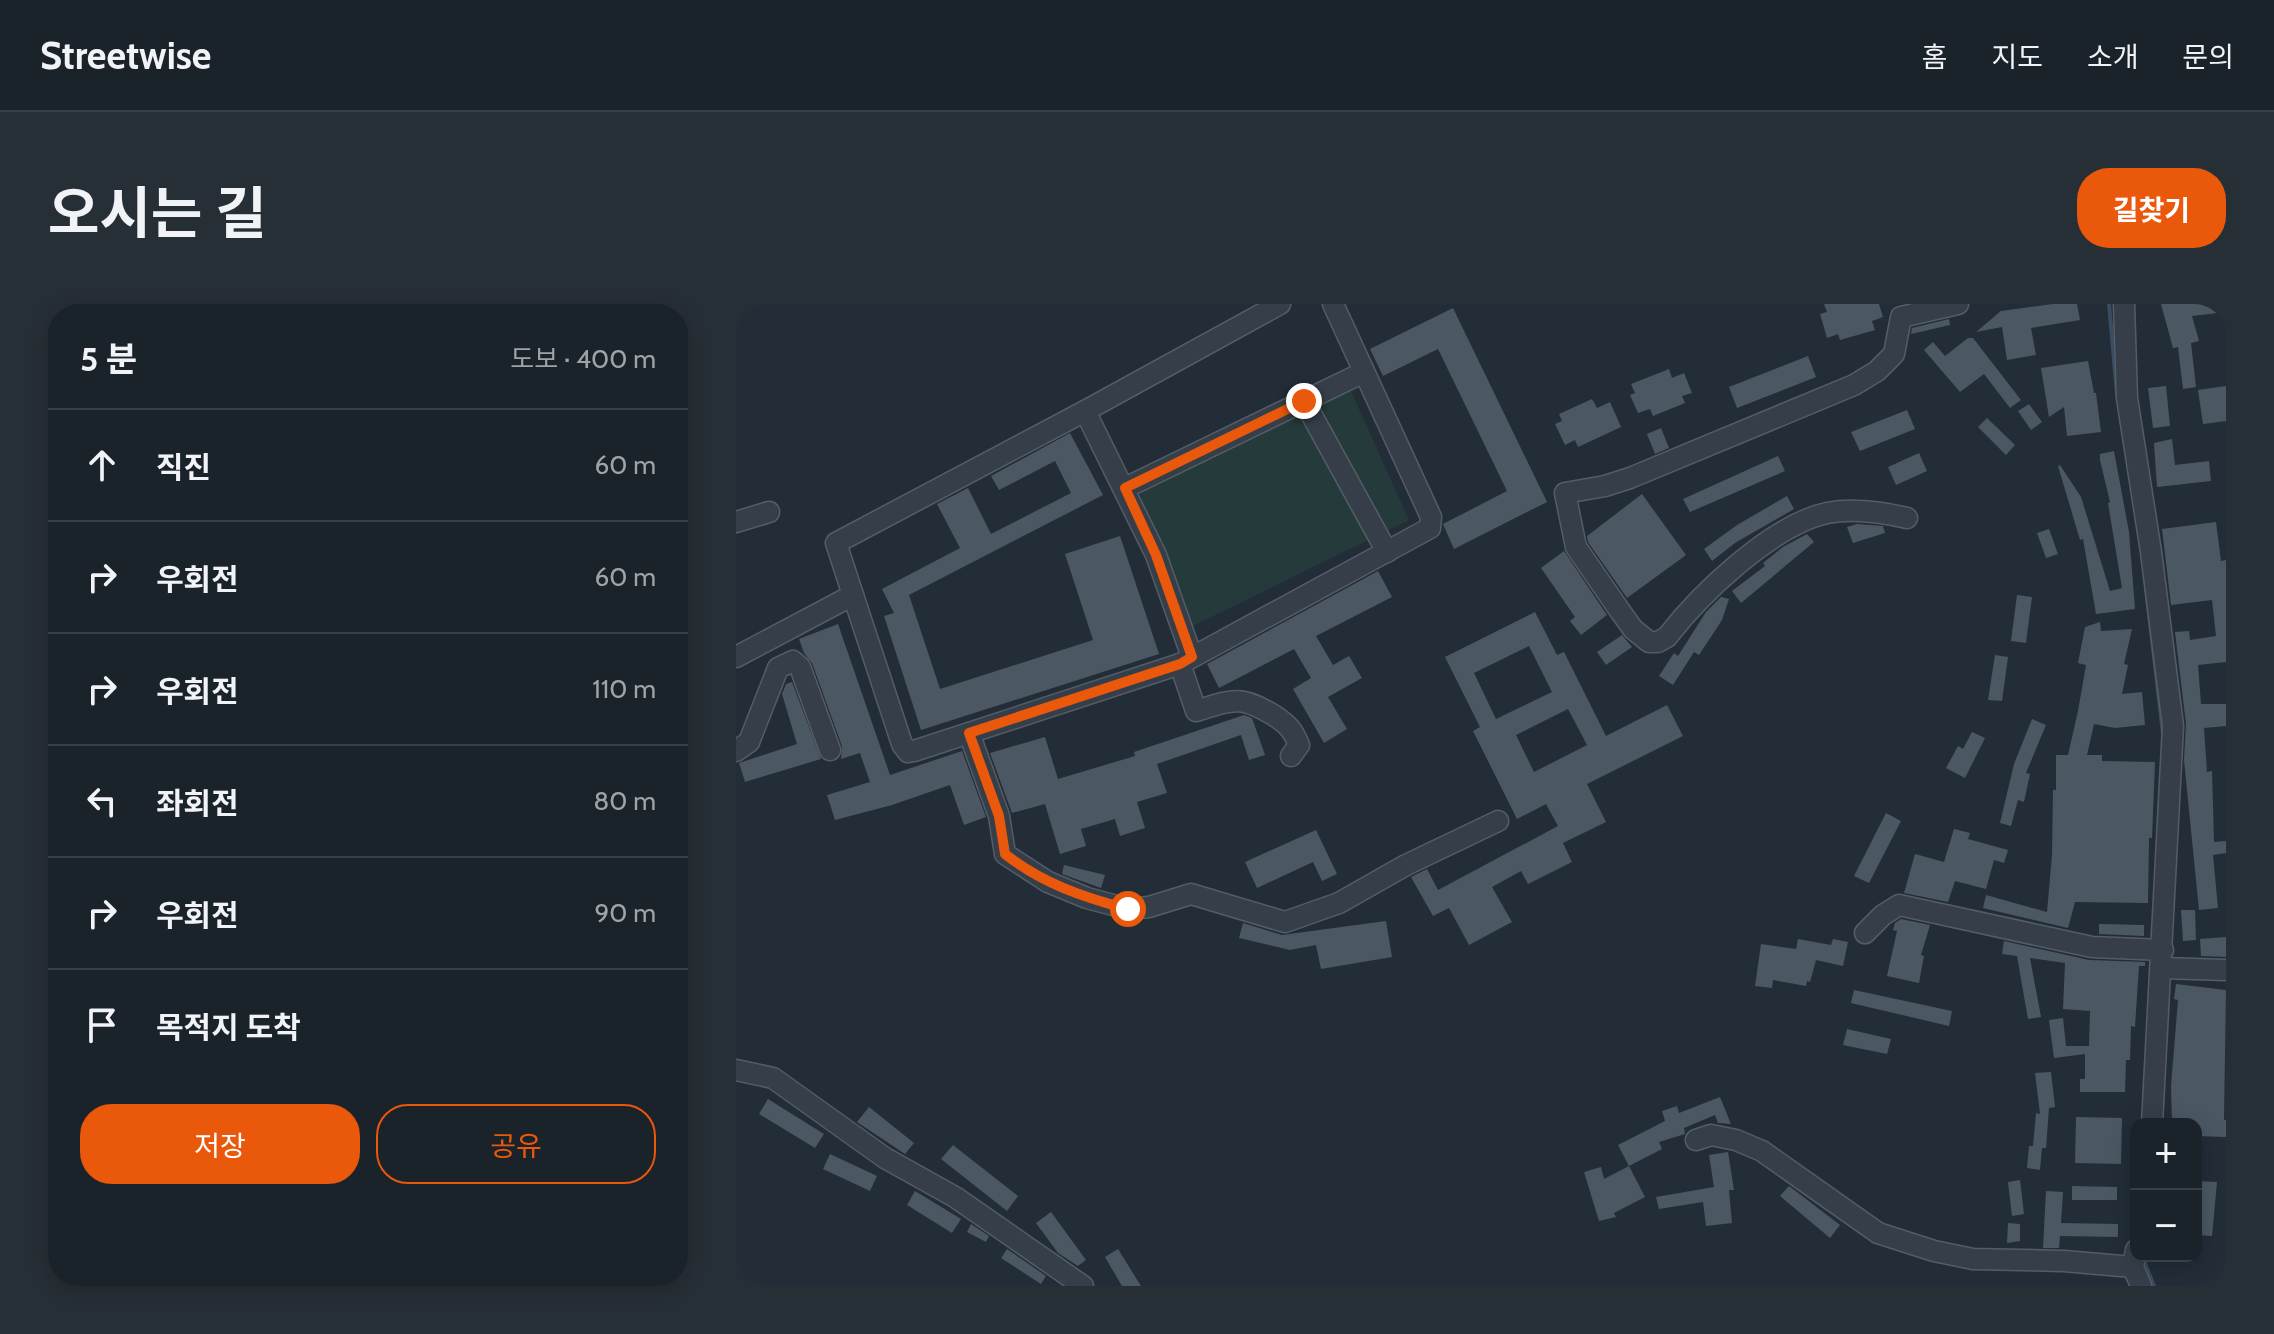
<!DOCTYPE html>
<html lang="ko">
<head>
<meta charset="utf-8">
<style>
	body { margin:0; font-family:Cabin,"Noto Sans KR",sans-serif; background:#272f36; color:#f1f3f6 }
	.controls { position:absolute; right:24px; bottom:24px; display:grid; overflow:hidden; border-radius:16px; box-shadow:0 4px 20px #0003 }
	.controls button { width:72px; height:72px; display:grid; place-items:center; padding:0; border:0; border-bottom:2px solid #383f47; background:#1a222a; color:#f1f3f6; font:40px sans-serif }
	.stop { position:absolute; width:24px; height:24px; margin:-18px; border:6px solid #ea580c; border-radius:50%; background:#fff }
	.stop.end { background:#ea580c; border-color:#fff; box-shadow:0 2px 8px #0008 }
	.list { margin:0; padding:0; list-style:none }
	h2 { display:flex; justify-content:space-between; align-items:center; height:104px; margin:0; padding:0 32px; font-size:34px }
	h2 small { font-size:26px; font-weight:400; color:#9fa4a8 }
	.list li { display:grid; grid-template-columns:52px 1fr auto; gap:24px; align-items:center; box-sizing:border-box; height:112px; padding:0 32px; border-top:2px solid #383f47 }
	.list b { display:block; font-size:30px; white-space:nowrap }
	.list em { font-size:26px; font-style:normal; color:#9fa4a8 }
	.actions { display:flex; gap:16px; padding:24px 32px }
	.actions a { flex:1; padding:18px 0; border:2px solid #ea580c; border-radius:32px; text-align:center; font-size:28px; color:#ea580c }
	.actions .main { background:#ea580c; color:#fff }
	.icon { flex:none; width:44px; height:44px; fill:none; stroke:currentColor; stroke-width:2; stroke-linecap:round; stroke-linejoin:round }
	.map { position:relative; flex:none; width:1490px; height:982px; overflow:hidden; border-radius:32px }
	header { display:flex; align-items:center; gap:48px; box-sizing:border-box; height:112px; padding:0 40px; background:#1a222a; border-bottom:2px solid #383f47 }
	header strong { font-size:38px }
	nav { display:flex; gap:44px; margin-inline-start:auto; font-size:28px }
	.intro { display:flex; align-items:center; justify-content:space-between; box-sizing:border-box; height:192px; padding:0 48px }
	h1 { margin:0; font-size:56px }
	.button { padding:20px 36px; border-radius:32px; background:#ea580c; color:#fff; font-size:28px; font-weight:700 }
	main { display:flex; gap:48px; padding:0 48px }
	aside { flex:1; background:#1a222a; border-radius:32px; box-shadow:0 4px 20px #0003 }
	.map>svg:first-child { display:block }
	.green { fill:#253a3a }
	.lines { fill:none; stroke-linecap:round; stroke-linejoin:round }
	.stream { stroke:#394c61; stroke-width:4 }
	.building { fill:#4b5864; fill-rule:evenodd }
	.minor-casing { stroke:#545d66; stroke-width:23 }
	.minor { stroke:#363f49; stroke-width:20 }
	.route { stroke:#ea580c; stroke-width:10 }
</style>
</head>
<body>
<header>
<strong>Streetwise</strong>
<nav><a>홈</a><a>지도</a><a>소개</a><a>문의</a></nav>
</header>
<div class="intro"><h1>오시는 길</h1><a class="button">길찾기</a></div>
<main>
<aside>
<h2>5 분<small>도보 · 400 m</small></h2>
<ul class="list">
<li><svg class="icon" aria-label="ahead" viewBox="0 0 24 24"><path d="M12 20V5M6 11l6-6 6 6"/></svg><div><b>직진</b></div><em>60 m</em></li>
<li><svg class="icon" aria-label="right" viewBox="0 0 24 24"><path d="M7 20v-9h11M14 6l5 5-5 5"/></svg><div><b>우회전</b></div><em>60 m</em></li>
<li><svg class="icon" aria-label="right" viewBox="0 0 24 24"><path d="M7 20v-9h11M14 6l5 5-5 5"/></svg><div><b>우회전</b></div><em>110 m</em></li>
<li><svg class="icon" aria-label="left" viewBox="0 0 24 24"><path d="M17 20v-9H6M10 6l-5 5 5 5"/></svg><div><b>좌회전</b></div><em>80 m</em></li>
<li><svg class="icon" aria-label="right" viewBox="0 0 24 24"><path d="M7 20v-9h11M14 6l5 5-5 5"/></svg><div><b>우회전</b></div><em>90 m</em></li>
<li><svg class="icon" aria-label="arrive" viewBox="0 0 24 24"><path d="M6 21V4h12l-3 4 3 4H6"/></svg><div><b>목적지 도착</b></div></li>
</ul>
<div class="actions"><a class="main">저장</a><a>공유</a></div>
</aside>
<div class="map">
<svg width="1490" height="982" viewBox="0 0 1490 982">
	<rect width="100%" height="100%" fill="#222d38"/>
	<polygon class="green" points="615,87 673,216 451,325 401,183"/>
	<g class="lines">
		<g class="stream">
			<polyline points="1373,0 1381,90"/>
			<polyline points="1410,284 1427,430"/>
			<polyline points="1397,936 1400,906"/>
			<polyline points="1407,955 1418,982"/>
		</g>
	</g>
	<g class="building">
		<polygon points="1088,0 1143,0 1147,13 1136,17 1139,26 1104,36 1102,30 1091,34 1084,10 1091,8"/>
		<polygon points="1317,0 1341,0 1344,16 1295,24 1300,51 1271,56 1266,23 1240,28 1265,7"/>
		<polygon points="1425,0 1490,0 1490,8 1456,12 1463,37 1455,39 1460,83 1447,85 1442,43 1437,44"/>
		<polygon points="717,4 811,198 718,245 707,220 771,187 702,45 647,72 634,45"/>
		<polygon points="1213,15 1214,21 1175,30 1176,24"/>
		<polygon points="1232,34 1237,34 1285,96 1274,104 1248,70 1224,88 1188,46 1197,38 1209,52"/>
		<polygon points="1072,52 1080,73 1001,104 993,83"/>
		<polygon points="1352,57 1358,89 1360,89 1365,128 1331,132 1328,103 1313,113 1305,64"/>
		<polygon points="933,65 936,74 948,69 956,89 946,92 949,99 917,112 914,105 902,109 894,91 899,89 895,80"/>
		<polygon points="1430,82 1434,122 1417,124 1412,84"/>
		<polygon points="1490,82 1490,117 1467,120 1462,86"/>
		<polygon points="856,95 861,104 874,98 885,123 842,143 839,136 829,141 819,120 826,117 823,110"/>
		<polygon points="1293,100 1306,118 1295,126 1282,107"/>
		<polygon points="1171,106 1179,125 1124,147 1115,128"/>
		<polygon points="1251,114 1279,141 1270,151 1242,123"/>
		<polygon points="925,124 933,144 919,150 911,130"/>
		<polygon points="334,129 367,191 173,291 204,385 357,336 329,250 384,232 423,350 185,426 148,312 158,309 146,285 224,244 201,200 232,184 255,230 335,189 319,157 263,186 255,172"/>
		<polygon points="1436,135 1439,161 1473,157 1475,177 1421,183 1418,139"/>
		<polygon points="1378,147 1393,228 1399,305 1360,310 1347,235 1344,236 1322,162 1324,161 1345,193 1374,287 1386,284 1372,199 1374,198 1364,156 1364,150"/>
		<polygon points="1183,149 1191,167 1160,181 1152,163"/>
		<polygon points="1042,152 1049,167 954,208 947,195"/>
		<polygon points="906,190 950,251 891,294 852,238 851,232"/>
		<polygon points="1051,192 1058,205 999,239 976,257 968,245 1001,221"/>
		<polygon points="1480,218 1485,257 1490,256 1490,358 1462,361 1465,400 1490,400 1490,422 1468,424 1471,468 1476,467 1478,538 1490,537 1490,549 1477,551 1482,604 1463,606 1448,456 1450,420 1439,328 1453,327 1454,336 1480,332 1476,296 1435,301 1426,225"/>
		<polygon points="1121,220 1147,222 1149,229 1117,239 1111,223"/>
		<polygon points="1313,225 1322,250 1310,254 1301,229"/>
		<polygon points="1071,230 1078,238 1005,299 996,287 1029,262 1027,259 1047,243"/>
		<polygon points="828,247 871,311 845,331 834,317 839,313 805,264"/>
		<polygon points="642,267 656,293 580,332 597,361 613,352 626,374 592,393 611,425 588,439 557,385 575,374 558,345 483,384 471,360"/>
		<polygon points="1281,291 1296,293 1290,339 1275,337"/>
		<polygon points="985,293 993,295 986,316 963,351 958,348 937,381 923,372 938,349 942,352 970,308"/>
		<path d="M799,308L821,351L828,348L870,432L931,401L947,432L851,480L870,518L827,539L836,558L792,580L785,567L756,583L776,618L733,641L713,604L697,612L675,573L691,565L702,586L822,522L810,500L781,515L737,427L744,423L709,353ZM793,342L816,388L760,415L738,369ZM832,405L851,441L798,468L780,431Z"/>
		<polygon points="1364,318 1365,327 1396,325 1388,360 1392,361 1386,390 1406,388 1409,421 1379,424 1358,420 1351,451 1366,451 1366,457 1419,458 1416,534 1413,534 1412,599 1339,598 1332,624 1247,604 1250,591 1311,608 1316,551 1317,486 1320,486 1320,451 1332,451 1342,407 1350,361 1342,359 1349,323"/>
		<polygon points="102,320 154,471 226,447 250,513 228,521 214,481 156,501 99,516 91,491 134,478 124,449 105,455 106,442 76,359 68,349 63,335"/>
		<polygon points="886,331 896,343 870,361 861,348"/>
		<polygon points="1259,351 1272,353 1266,397 1252,396"/>
		<polygon points="56,378 85,455 9,478 3,459 61,440 46,390 50,380"/>
		<polygon points="508,411 516,414 529,451 513,456 505,431 421,460 431,489 401,498 409,524 384,532 379,515 345,525 350,542 324,550 309,500 276,509 254,449 309,433 322,475 399,452 398,448"/>
		<polygon points="1296,415 1310,421 1290,469 1294,470 1288,498 1282,496 1275,522 1264,519 1278,460"/>
		<polygon points="1236,428 1249,434 1229,474 1210,464 1222,442 1227,445"/>
		<polygon points="1150,509 1165,517 1133,579 1118,572"/>
		<polygon points="1218,525 1234,529 1232,535 1272,546 1268,559 1258,556 1250,585 1219,577 1212,598 1168,589 1179,550 1208,558"/>
		<polygon points="580,526 601,570 586,577 577,558 521,584 509,558"/>
		<polygon points="328,561 369,571 365,584 326,570"/>
		<polygon points="1445,606 1459,606 1460,636 1447,637"/>
		<polygon points="1165,615 1194,621 1185,651 1188,652 1183,679 1151,672 1161,627 1157,626 1159,619"/>
		<polygon points="650,617 656,653 585,665 580,641 554,646 503,634 507,619 546,631"/>
		<polygon points="1363,620 1408,621 1408,632 1363,630"/>
		<polygon points="1490,633 1490,653 1465,652 1464,635"/>
		<polygon points="1062,635 1095,641 1097,635 1112,638 1107,662 1080,656 1074,678 1071,677 1070,682 1037,676 1036,684 1019,682 1025,640 1060,645"/>
		<polygon points="1268,637 1353,656 1409,658 1409,662 1403,662 1399,723 1395,722 1394,756 1390,756 1389,788 1344,788 1344,775 1349,775 1349,750 1318,754 1313,716 1327,714 1330,742 1353,742 1354,707 1327,705 1329,659 1294,654 1305,713 1292,715 1281,652 1266,650"/>
		<polygon points="1440,680 1490,686 1488,816 1490,816 1490,833 1460,832 1460,820 1436,820 1435,782 1442,696 1438,695"/>
		<polygon points="1118,686 1216,707 1213,722 1115,699"/>
		<polygon points="1111,725 1155,735 1151,750 1107,741"/>
		<polygon points="1315,768 1319,803 1313,804 1310,844 1306,844 1304,866 1291,864 1293,842 1297,842 1300,809 1304,810 1299,769"/>
		<polygon points="984,793 995,820 982,819 979,811 948,824 949,830 923,838 926,845 893,862 882,841 929,817 926,807 941,802 943,809"/>
		<polygon points="32,795 88,830 79,844 23,810"/>
		<polygon points="133,803 178,839 169,850 121,818"/>
		<polygon points="1340,813 1386,814 1385,860 1339,859"/>
		<polygon points="217,841 282,892 271,907 205,855"/>
		<polygon points="992,848 998,886 993,886 996,919 970,922 967,898 923,905 920,893 978,883 973,851"/>
		<polygon points="94,850 141,872 134,887 87,865"/>
		<polygon points="893,862 909,893 878,909 880,913 863,917 848,868 865,863 868,875"/>
		<polygon points="1284,876 1288,910 1276,912 1272,878"/>
		<polygon points="1460,877 1481,878 1476,932 1460,931"/>
		<polygon points="1053,882 1104,921 1094,934 1044,892"/>
		<polygon points="1336,882 1381,883 1381,896 1336,896"/>
		<polygon points="179,887 225,915 216,929 171,901"/>
		<polygon points="1310,887 1327,888 1325,919 1382,920 1382,933 1324,932 1323,944 1307,944"/>
		<polygon points="315,908 350,956 342,962 322,949 300,919"/>
		<polygon points="1272,919 1284,920 1284,937 1271,939"/>
		<polygon points="235,920 253,932 250,938 231,928"/>
		<polygon points="271,945 310,972 305,980 265,954"/>
		<polygon points="382,945 405,982 386,982 369,953"/>
	</g>
	<g class="lines">
		<g class="minor-casing">
			<g id="minor">
				<polyline points="1388,0 1391,94 1415,248 1437,422 1416,820"/>
				<polyline points="568,97 651,248"/>
				<polyline points="349,107 420,251 456,353"/>
				<polyline points="389,184 628,68"/>
				<path d="M1171,214C1145,208 1117,204 1091,209C1036,221 964,290 931,333L922,338H913L897,325L884,307L840,243L829,189L869,182L894,174L1118,81L1141,67L1158,50L1165,13L1222,0"/>
				<polyline points="0,218 33,208"/>
				<polyline points="117,291 166,440 172,448 178,447 444,360 694,224 695,213 597,0"/>
				<polyline points="0,353 117,291 100,239 349,107 544,0"/>
				<path d="M444,360L460,407C498,395 505,391 539,412C552,421 557,426 563,441L555,452"/>
				<polyline points="233,429 263,512 269,550 312,578 351,594 392,605 413,603 455,590 549,618 603,599 670,561 762,517"/>
				<polyline points="0,447 13,438 42,364 57,357 64,363 94,446"/>
				<polyline points="1129,629 1147,611 1163,601 1356,643 1427,646"/>
				<polyline points="1426,664 1490,666"/>
				<polyline points="0,766 37,774 149,854 219,893 347,982"/>
				<polyline points="960,836 975,831 1000,836 1026,847 1142,929 1198,947 1237,955 1328,957 1397,963"/>
				<polyline points="1400,946 1397,963 1405,982"/>
			</g>
		</g>
		<use href="#minor" class="minor"/>
	</g>
	<g class="lines">
		<path class="route" d="M392,605C346,593 306,579 269,550L263,512L233,429L444,360L456,353L420,251L389,184L568,97"/>
	</g>
</svg>
<div class="controls">
<button>+</button>
<button>−</button>
</div>
<div class="stop" style="left:392px;top:605px"></div>
<div class="stop end" style="left:568px;top:97px"></div>
</div>
</main>
</body>
</html>
